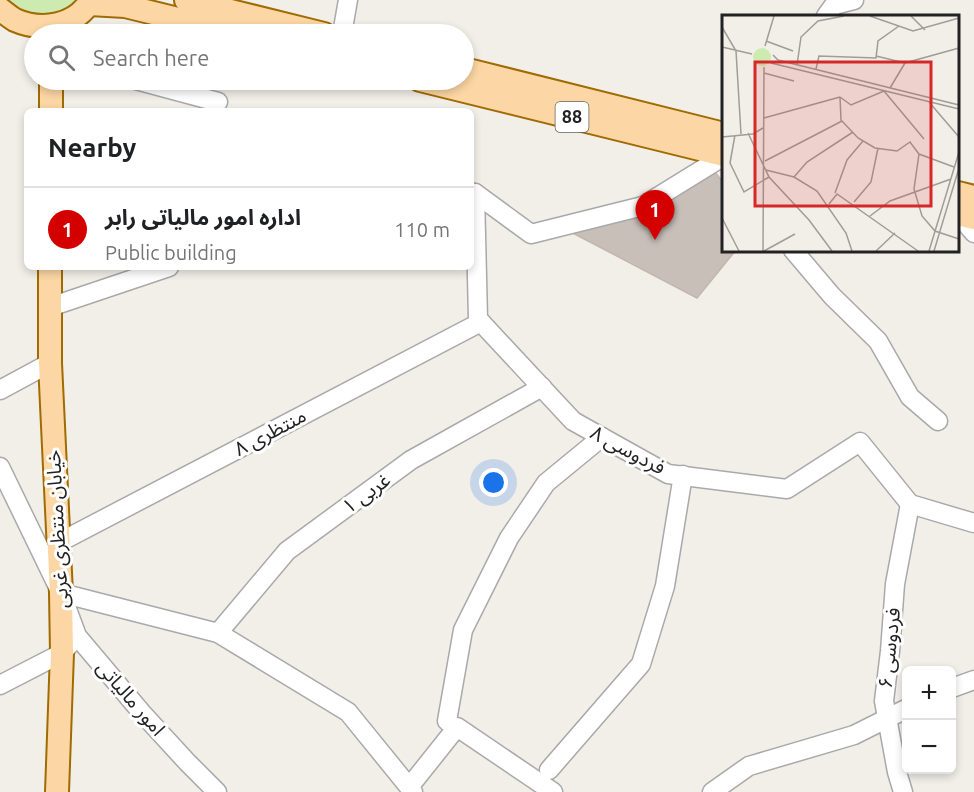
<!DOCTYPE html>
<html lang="en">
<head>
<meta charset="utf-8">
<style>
	body { margin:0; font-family:Ubuntu,"Noto Sans Arabic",sans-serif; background:#f6f6f6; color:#202124 }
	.controls { position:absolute; right:18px; bottom:18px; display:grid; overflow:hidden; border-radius:9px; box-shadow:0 3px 9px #0003 }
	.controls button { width:54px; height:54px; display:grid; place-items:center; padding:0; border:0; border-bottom:2px solid #e0e0e0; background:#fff; color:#202124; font:30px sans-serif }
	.you { position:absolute; left:494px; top:483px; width:21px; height:21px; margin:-15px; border:4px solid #fff; border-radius:50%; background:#1a73e8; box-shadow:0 0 0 9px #1a73e833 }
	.badge { display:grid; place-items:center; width:39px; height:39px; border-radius:50%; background:#d40000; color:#fff; font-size:20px; font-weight:700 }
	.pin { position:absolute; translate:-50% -50px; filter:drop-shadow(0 2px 3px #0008) }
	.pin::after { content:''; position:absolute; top:32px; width:21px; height:18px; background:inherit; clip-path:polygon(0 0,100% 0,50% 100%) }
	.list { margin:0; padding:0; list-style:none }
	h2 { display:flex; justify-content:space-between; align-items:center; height:78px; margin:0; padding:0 24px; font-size:26px }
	h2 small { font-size:20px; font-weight:400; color:#757577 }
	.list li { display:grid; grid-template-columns:39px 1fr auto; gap:18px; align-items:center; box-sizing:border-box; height:84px; padding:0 24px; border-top:2px solid #e0e0e0 }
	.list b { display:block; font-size:22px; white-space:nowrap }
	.list p { margin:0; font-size:20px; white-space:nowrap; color:#757577 }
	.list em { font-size:20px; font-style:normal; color:#757577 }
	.icon { flex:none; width:33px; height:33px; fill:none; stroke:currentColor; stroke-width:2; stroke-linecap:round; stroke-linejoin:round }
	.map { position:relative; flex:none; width:974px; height:792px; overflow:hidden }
	.search { position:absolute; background:#fff; box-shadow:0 3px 9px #0003; left:24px; top:24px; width:450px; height:66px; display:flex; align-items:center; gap:15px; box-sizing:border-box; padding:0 21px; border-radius:33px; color:#757577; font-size:22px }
	.panel { position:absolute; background:#fff; box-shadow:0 3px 9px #0003; left:24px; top:108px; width:450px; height:162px; border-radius:9px }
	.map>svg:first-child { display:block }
	.grass { fill:#cdebb0 }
	.building { fill:#c7bfb8; stroke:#c4b6ab; stroke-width:1.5 }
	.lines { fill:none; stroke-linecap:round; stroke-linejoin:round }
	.minor-casing { stroke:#a9a9a9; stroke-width:21 }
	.major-casing { stroke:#a06b00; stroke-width:26 }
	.minor { stroke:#fff; stroke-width:18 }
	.major { stroke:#fcd6a4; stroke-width:22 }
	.labels { text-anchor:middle; stroke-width:6; stroke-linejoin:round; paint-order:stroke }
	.shield { fill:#fff; stroke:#646464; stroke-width:1.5 }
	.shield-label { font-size:18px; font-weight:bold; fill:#222 }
	.street-label { font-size:20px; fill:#222; stroke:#fff }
	.inset-road { fill:none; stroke:#9f9d99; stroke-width:1.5 }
	.view { fill:#d62828; fill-opacity:0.15; stroke:#d62828; stroke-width:3 }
	.inset-edge { fill:none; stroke:#222; stroke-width:3 }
</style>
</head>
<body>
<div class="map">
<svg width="974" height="792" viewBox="0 0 974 792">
	<rect width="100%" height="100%" fill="#f2efe9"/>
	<polygon class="grass" points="5,0 79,0 68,10 53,16 37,17 21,12"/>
	<polygon class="building" points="713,170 724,183 724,250 736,250 697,298 567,230"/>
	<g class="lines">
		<g class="minor-casing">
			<g id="minor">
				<polyline points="826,16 834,5 854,0"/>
				<polyline points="342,34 348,0"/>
				<polyline points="136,80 218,102"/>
				<polyline points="475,193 478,319 573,421 668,474 787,489 860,442 910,504 974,523"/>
				<polyline points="475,193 531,234 643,206 724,156"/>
				<polyline points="958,214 974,233"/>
				<polyline points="793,250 832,296 878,341 910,397 938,421"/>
				<polyline points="50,307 169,267"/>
				<polyline points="0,390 50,363"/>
				<polyline points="0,467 61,593 77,636 142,713 188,763 217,792"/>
				<polyline points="58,543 481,322"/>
				<polyline points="61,593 218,633 348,712 413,792"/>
				<polyline points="218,633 287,551 411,460 542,387"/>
				<polyline points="0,685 62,653 70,644"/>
				<polyline points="952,688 974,680"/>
				<polyline points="447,721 463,630 509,538 546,483 602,437"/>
				<polyline points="549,770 641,664 665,586 683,475"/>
				<polyline points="410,786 457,727 553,792"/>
				<polyline points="712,792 749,766 854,735 906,709"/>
				<polyline points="903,792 897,772 884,701 890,651 895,584 910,504"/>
			</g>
		</g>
		<g class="major-casing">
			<g id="major">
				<polyline points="186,0 324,34"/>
				<polyline points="89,4 125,6 239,34"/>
				<path d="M0,9C5,13 10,17 15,20C42,32 76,26 91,0"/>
				<polyline points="464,69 724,134"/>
				<polyline points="51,80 51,111"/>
				<polyline points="420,80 724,155"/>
				<polyline points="958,193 974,197"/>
				<polyline points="958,214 974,218"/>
				<polyline points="50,267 50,363 61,593 62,653 57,792"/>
			</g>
		</g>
		<use href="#minor" class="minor"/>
		<use href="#major" class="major"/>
	</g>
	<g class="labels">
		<rect class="shield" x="555.5" y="102" width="33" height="30" rx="4.5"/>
		<g class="shield-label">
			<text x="572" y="123">88</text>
		</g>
		<g class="street-label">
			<text transform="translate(270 432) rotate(-28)" y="7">منتظری ۸</text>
			<text transform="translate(628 450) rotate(28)" y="7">فردوسی ۸</text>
			<text transform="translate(366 493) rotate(-36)" y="7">غربی ۱</text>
			<text transform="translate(57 529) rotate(-93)" y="7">خیابان منتظری غربی</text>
			<text transform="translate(889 648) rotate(-84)" y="7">فردوسی ۶</text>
			<text transform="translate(131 698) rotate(49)" y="7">امور مالیاتی</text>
		</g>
	</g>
	<g transform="translate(722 15)">
		<rect width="237" height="237" fill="#f2efe9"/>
		<path d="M31 42a9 9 0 1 1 18 0a9 9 0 1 1-18 0Z" fill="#cdebb0"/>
		<path class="inset-road" d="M148,1L191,16L237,3M189,1L203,15M0,12L14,36L19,119M44,26L71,36M43,31L52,1M0,32L30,39M51,40L56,45L237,90M154,41L183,48M49,48L237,94M75,50L79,22L96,6L122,1M94,54L97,41L154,43L156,26L177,11M42,58L72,66M168,73L183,48L237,33M162,76L202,124M118,82L119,105L136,123L153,133L175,136L188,127L197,139L232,152M118,82L129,90L162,76M207,87L237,122M42,103L118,82M26,118L47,162L87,205L110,236M13,120L8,148L22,177L47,162M0,122L31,119L41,113M197,139L192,174L200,201L213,216L237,224M43,146L120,106M44,155L72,162L95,176L124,218L130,236M72,162L85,147L131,117M113,178L125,145L141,126M132,187L149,167L156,133M107,189L115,179L196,236M148,201L168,186L229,164M0,203L17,236M41,236L42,52M42,236L73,219M154,236L173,218M207,236L237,137M212,236L237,153"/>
		<path class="view" d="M33,47H209V191H33Z"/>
		<rect width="237" height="237" class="inset-edge"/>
	</g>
</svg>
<div class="controls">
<button>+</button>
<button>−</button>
</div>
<div class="you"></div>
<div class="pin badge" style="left:655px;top:240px">1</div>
<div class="search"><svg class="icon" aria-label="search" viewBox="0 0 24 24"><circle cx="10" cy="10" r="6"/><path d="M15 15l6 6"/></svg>Search here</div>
<section class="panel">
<h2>Nearby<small></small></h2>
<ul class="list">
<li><span class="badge">1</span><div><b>اداره امور مالیاتی رابر</b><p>Public building</p></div><em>110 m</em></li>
</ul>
</section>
</div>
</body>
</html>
